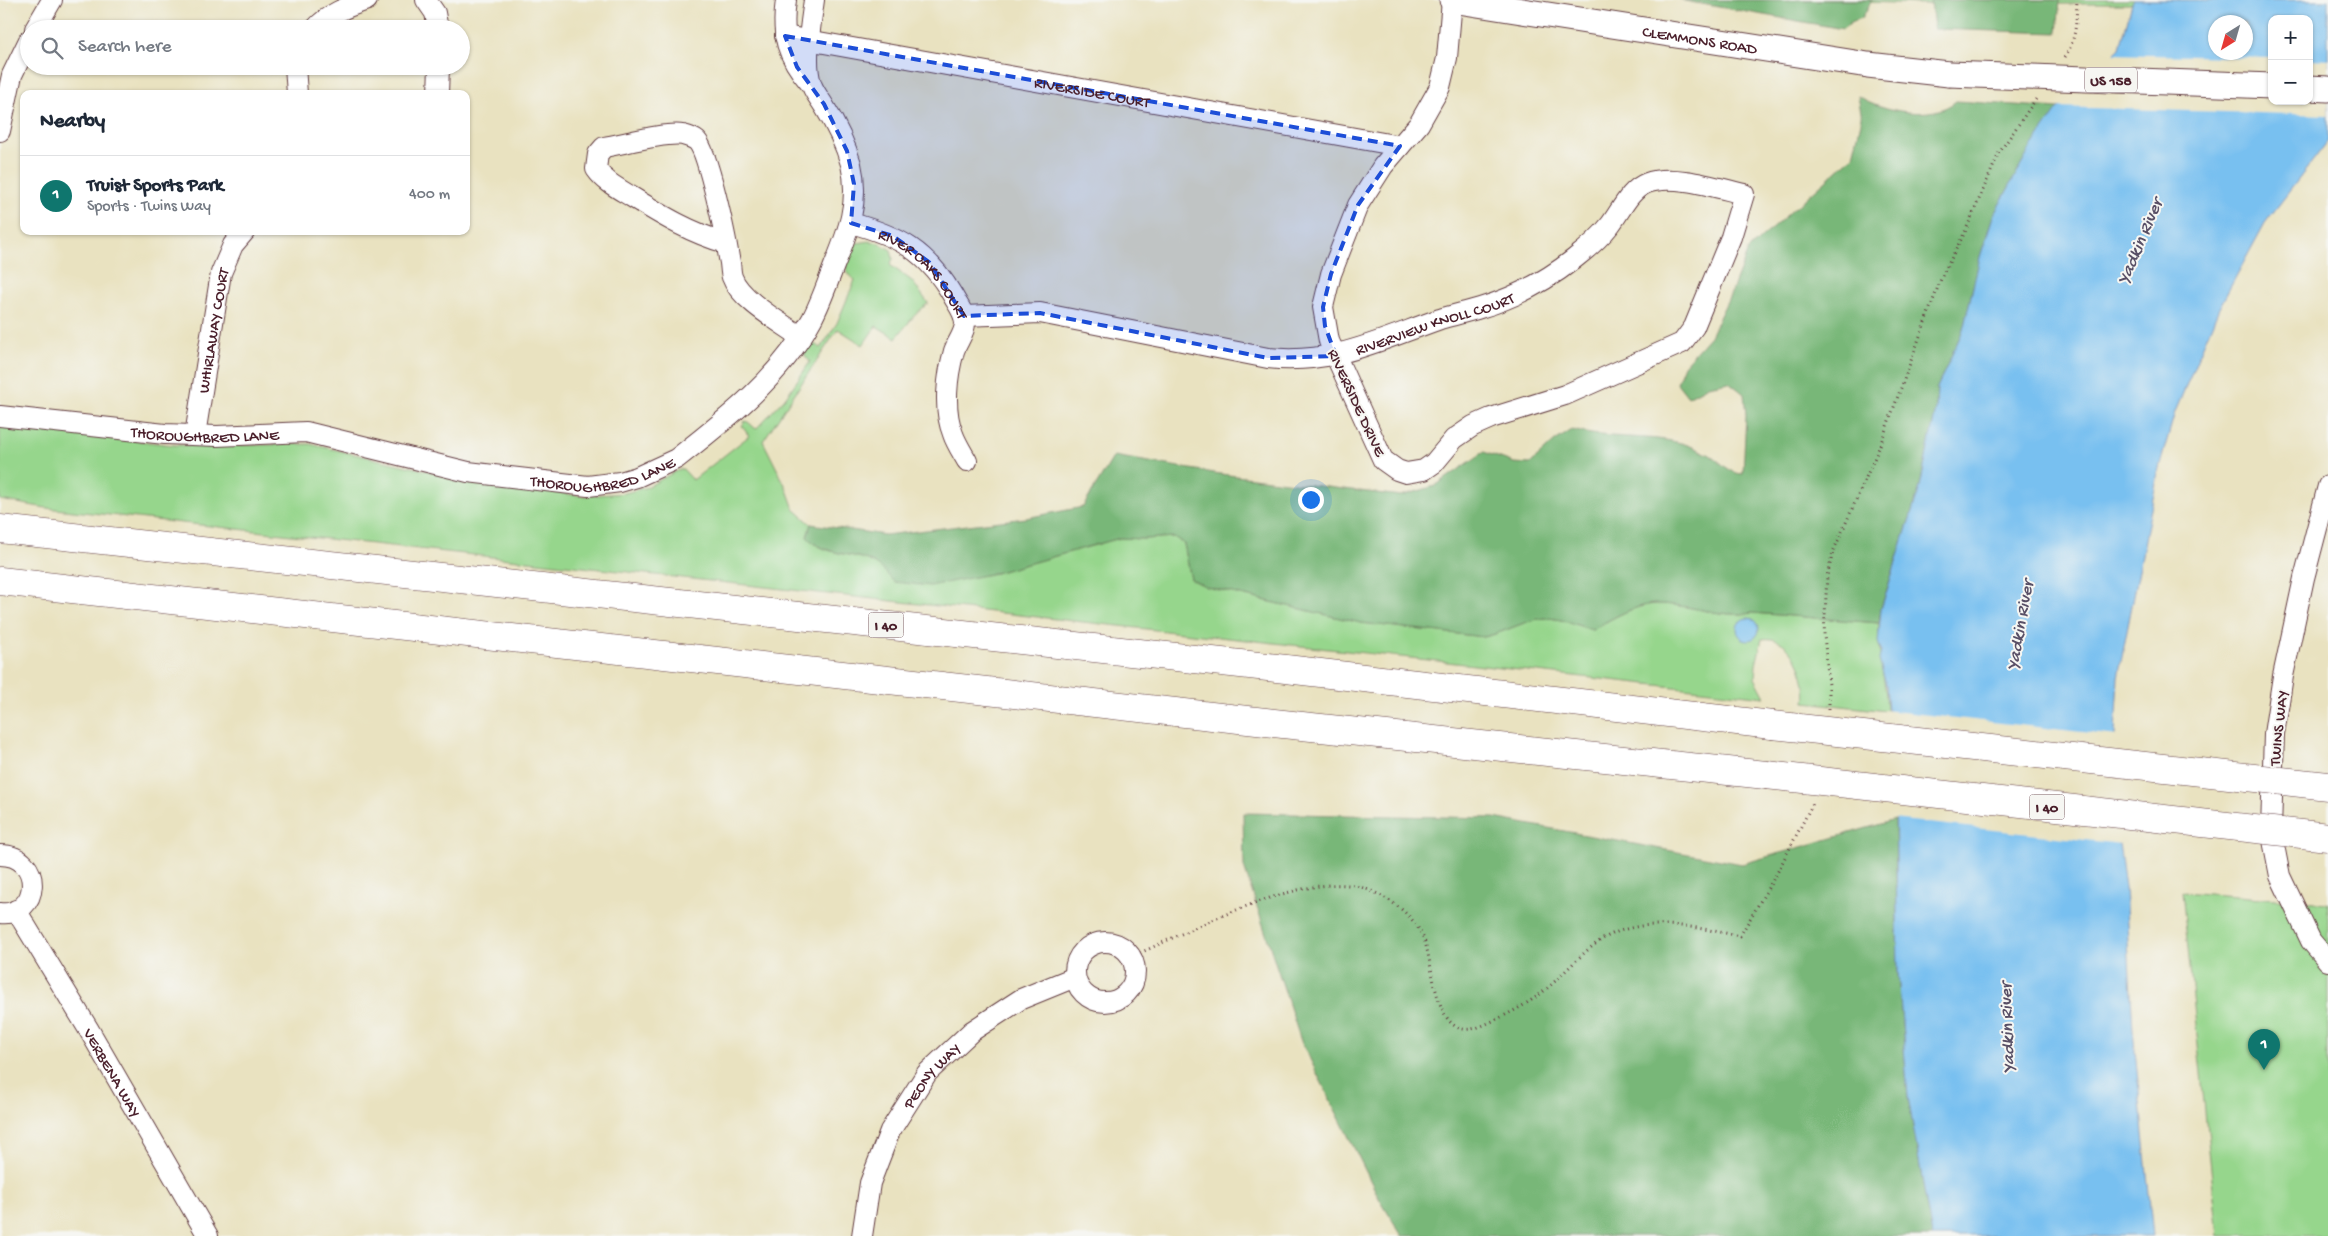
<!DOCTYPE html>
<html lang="en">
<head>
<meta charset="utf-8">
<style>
	body { margin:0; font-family:"Gochi Hand",sans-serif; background:#f2f2f3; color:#1f2937 }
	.controls { position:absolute; right:15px; top:15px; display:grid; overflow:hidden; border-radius:10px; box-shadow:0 1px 4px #0004 }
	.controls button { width:45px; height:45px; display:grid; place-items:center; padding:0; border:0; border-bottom:1px solid #e0e1e3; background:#fff; color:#1f2937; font:25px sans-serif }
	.compass { position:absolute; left:2208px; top:15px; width:45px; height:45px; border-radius:50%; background:#fff; box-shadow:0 1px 4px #0004; rotate:217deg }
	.you { position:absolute; left:1310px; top:499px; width:18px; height:18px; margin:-12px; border:4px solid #fff; border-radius:50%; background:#1a73e8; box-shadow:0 0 0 8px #1a73e833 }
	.badge { display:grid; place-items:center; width:32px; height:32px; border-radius:50%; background:#0f766e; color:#fff; font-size:16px; font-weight:700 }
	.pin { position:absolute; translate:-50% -41px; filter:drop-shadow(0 1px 2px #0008) }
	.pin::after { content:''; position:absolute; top:26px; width:18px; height:15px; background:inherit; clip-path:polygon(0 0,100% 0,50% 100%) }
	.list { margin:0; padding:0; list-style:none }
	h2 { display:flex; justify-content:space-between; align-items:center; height:65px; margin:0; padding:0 20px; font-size:21px }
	h2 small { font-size:16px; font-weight:400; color:#747a83 }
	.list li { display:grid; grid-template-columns:32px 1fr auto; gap:15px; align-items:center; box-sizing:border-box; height:80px; padding:0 20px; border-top:1px solid #e0e1e3 }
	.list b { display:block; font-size:19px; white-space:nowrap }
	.list p { margin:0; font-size:16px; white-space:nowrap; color:#747a83 }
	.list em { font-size:16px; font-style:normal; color:#747a83 }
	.icon { flex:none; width:28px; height:28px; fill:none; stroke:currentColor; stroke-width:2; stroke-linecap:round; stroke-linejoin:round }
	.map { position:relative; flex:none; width:2328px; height:1236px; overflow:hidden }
	.search { position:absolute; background:#fff; box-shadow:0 1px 4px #0004; left:20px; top:20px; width:450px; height:55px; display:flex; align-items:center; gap:12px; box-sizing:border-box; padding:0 18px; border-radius:28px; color:#747a83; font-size:19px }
	.panel { position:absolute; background:#fff; box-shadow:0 1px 4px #0004; left:20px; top:90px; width:450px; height:145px; border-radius:10px }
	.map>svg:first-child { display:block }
	.green { fill:#96d68c; stroke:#707a5c }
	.forest { fill:#78b778; stroke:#616b52 }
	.water { fill:#78c0f0; stroke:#61708e; fill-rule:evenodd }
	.pier { fill:#e9e2c0 }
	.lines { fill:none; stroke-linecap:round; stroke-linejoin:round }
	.minor-casing { stroke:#623c41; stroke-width:22 }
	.major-casing { stroke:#623c41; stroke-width:27 }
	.highway-casing { stroke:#623c41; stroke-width:29 }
	.path { stroke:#623c41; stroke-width:3; stroke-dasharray:1 4; stroke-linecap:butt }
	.minor { stroke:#fff; stroke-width:20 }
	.major { stroke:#fff; stroke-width:25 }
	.highway { stroke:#fff; stroke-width:28 }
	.major-bridge-casing { stroke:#623c41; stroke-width:27; stroke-linecap:butt }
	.highway-bridge-casing { stroke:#623c41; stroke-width:29; stroke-linecap:butt }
	.major-bridge { stroke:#fff; stroke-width:25 }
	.highway-bridge { stroke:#fff; stroke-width:28 }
	.marked { fill:#1d4ed8; fill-opacity:0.2; stroke:#1d4ed8; stroke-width:4; stroke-dasharray:10 6; stroke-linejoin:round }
	.labels { text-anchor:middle; stroke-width:4; stroke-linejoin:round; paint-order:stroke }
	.shield { fill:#f6f6f2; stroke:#7e6067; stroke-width:1 }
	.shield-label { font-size:15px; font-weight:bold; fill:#4a1f2b }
	.street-label { font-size:16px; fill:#4a1f2b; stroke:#f6f6f2 }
	.water-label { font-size:18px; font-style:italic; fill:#584f66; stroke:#f6f6f2 }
</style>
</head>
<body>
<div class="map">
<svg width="2328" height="1236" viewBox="0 0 2328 1236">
	<rect width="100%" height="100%" fill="#f6f6f2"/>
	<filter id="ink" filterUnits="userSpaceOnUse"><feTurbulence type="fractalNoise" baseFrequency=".02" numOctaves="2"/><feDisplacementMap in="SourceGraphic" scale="10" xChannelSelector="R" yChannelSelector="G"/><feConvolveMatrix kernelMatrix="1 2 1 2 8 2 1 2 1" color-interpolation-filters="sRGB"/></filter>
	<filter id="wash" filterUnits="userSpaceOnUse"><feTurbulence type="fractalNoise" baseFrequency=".0096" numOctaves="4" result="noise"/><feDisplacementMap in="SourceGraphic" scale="20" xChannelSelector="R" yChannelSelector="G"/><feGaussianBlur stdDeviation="1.12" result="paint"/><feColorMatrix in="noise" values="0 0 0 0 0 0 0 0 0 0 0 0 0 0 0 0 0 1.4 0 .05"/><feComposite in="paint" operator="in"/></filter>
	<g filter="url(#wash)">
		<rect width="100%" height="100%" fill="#e9e2c0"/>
		<g class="green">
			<polygon points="1801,0 2133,0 2132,4 1924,4"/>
			<path d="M870,241L879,243L891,250L893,259L890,265L912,281L928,303L914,316L896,338L876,326L863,345L838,329L763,441L786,487L794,509L811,524L807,537C828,559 858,550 881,567C886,571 890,577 894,582L995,573L1120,538L1144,539L1174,537L1184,544L1191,579L1207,587L1361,623L1484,637C1504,633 1527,619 1545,618C1561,618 1577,625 1592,630C1611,619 1637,603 1660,604C1693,605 1719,618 1753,613L1879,623C1877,653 1886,680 1887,711L1805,702C1809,678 1793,634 1762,639L1756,665L1755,678L1765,697L46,508L0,500V425L174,445L206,446L310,444L477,482L582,496L625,493L647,487L680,469H683L693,480L749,436L742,426L745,421L748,422L756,429L785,398L810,362L804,354L808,347L814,344L821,348L837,323L855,280C840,270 845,254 857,243Z"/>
			<polygon points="2182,892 2328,903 2328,1236 2218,1236"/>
		</g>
		<g class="forest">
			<polygon points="1679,0 1872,0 1862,18 1851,22 1843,29"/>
			<polygon points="1931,0 2060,0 2057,33 1934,29"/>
			<path d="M1858,96C1883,111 1932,122 1956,101L2059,108L2033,144L1993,216L1980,257L1963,330L1937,388L1936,409L1920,487L1881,608L1879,623L1753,613C1719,618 1693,605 1660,604C1637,603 1611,619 1592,630C1577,625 1561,618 1545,618C1527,619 1504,633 1484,637L1361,623L1207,587L1191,579L1184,544L1174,537L1144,539L1120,538L995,573L930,586L894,582C890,578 886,572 881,568C860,550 828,559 807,537L811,524L885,535L1026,518L1083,507L1114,456L1220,474L1401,496L1435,486L1484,452L1514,463L1530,464L1555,441L1572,430C1608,440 1645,434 1681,443C1690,445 1701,451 1710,455C1720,461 1730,474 1743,474L1746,415L1744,394L1729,382L1708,386L1688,397L1677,383L1684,365L1710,336L1732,291L1748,250L1853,156L1862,118Z"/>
			<polygon points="1243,813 1494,818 1742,864 1895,820 1898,973 1908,1097 1932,1236 1402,1236 1380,1200 1301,1041 1244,867"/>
		</g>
		<g class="water">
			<path d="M2133,0H2328V141L2265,223L2219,308L2175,412L2159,468L2118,677L2112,792L2125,887L2133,1030L2153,1236H1932L1908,1097L1898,973L1895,800L1886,685L1879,660L1881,650L1878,642L1881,609L1920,487L1936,409L1937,388L1963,330L1980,257L1993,216L2033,144L2058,109L2120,48ZM2272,19H2309V101H2272ZM2216,22H2246V52H2216Z"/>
			<circle cx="1748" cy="629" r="11"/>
		</g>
		<g class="pier">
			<polygon points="2110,54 2272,58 2272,101 2309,101 2309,59 2328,60 2328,115 2056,107"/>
			<polygon points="1884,710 2118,736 2115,792 2122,844 1893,819"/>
		</g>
	</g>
	<g filter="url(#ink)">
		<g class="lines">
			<g class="minor-casing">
				<g id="minor">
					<polyline points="426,0 435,13 438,29"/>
					<path d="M786,0C781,36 787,56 810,83"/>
					<polyline points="35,29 52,0"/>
					<path d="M315,29C329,13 347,7 367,0"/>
					<path id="s1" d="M785,36L1400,146"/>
					<polyline points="295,66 297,94"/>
					<polyline points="438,94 439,66"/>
					<polyline points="0,131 12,75 29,40"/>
					<path id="s2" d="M851,223C899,236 927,251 953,296C957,304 965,313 965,323C965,333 957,342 954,351C947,376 943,409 953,434C956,443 962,452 967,461"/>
					<path d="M726,243C691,233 663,216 632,197C619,189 605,182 596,169L598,154L604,147C623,144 665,132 683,135C687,136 693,138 697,141C708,152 726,238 729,258C731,264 730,271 732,277C740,300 782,323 801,337"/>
					<path id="s3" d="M964,316L1040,313L1268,358C1332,365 1380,340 1440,319C1453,315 1467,312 1480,308C1514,298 1546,281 1574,259C1587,249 1599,239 1610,225C1621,211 1629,190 1647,183C1672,173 1718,188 1744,194L1731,237L1694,327L1682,343L1565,395L1491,418L1473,426L1454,439L1434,463L1424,470L1406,473L1397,470L1383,460L1329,341L1323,307L1331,274L1358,205L1383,166L1419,124L1440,87L1447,58L1452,0"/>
					<path id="s4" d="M0,416L165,434L217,436L306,432L468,472L588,486L620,482L637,477L676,459C727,419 780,378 812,319C821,302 827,284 834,266C848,232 860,202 851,164C845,143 836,125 824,106C820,99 813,91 811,83C804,62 811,22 814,0"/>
					<path id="s5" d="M195,435L221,273L233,245L245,231"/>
					<polyline points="2328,486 2304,578 2283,676 2274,734 2271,830 2280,876 2311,941 2328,961"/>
					<path d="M0,855C45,855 40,918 0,913"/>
					<path id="s6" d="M16,910L89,1030L208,1236"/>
					<circle cx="1105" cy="972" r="30"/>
					<path id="s7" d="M862,1236L870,1183L890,1131L927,1073L972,1031L1021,999L1075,977"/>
				</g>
			</g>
			<g class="major-casing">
				<g id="major">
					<path id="s8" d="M1452,0L1868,65L1949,74"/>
					<polyline points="2309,88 2328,89"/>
				</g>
			</g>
			<g class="highway-casing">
				<g id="highway">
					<polyline points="0,529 1286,669 1772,725"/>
					<polyline points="0,581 1283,724 1766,775"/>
				</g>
			</g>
			<g class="path">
				<path d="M2065,57C2077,38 2076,21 2077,0"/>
				<polyline points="1829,709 1829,685 1824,635 1827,576 1833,552 1879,448 1942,276 1965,232 1999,153 2036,99"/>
				<path d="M1131,957C1190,931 1285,880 1348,885C1362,886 1375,892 1387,899C1403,909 1415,920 1423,937C1433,960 1434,1025 1463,1029C1473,1031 1486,1024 1495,1020C1512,1012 1529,1003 1544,991C1566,973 1584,948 1610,935C1650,916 1699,928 1740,936L1778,871L1813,803"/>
			</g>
			<use href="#minor" class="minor"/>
			<use href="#major" class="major"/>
			<use href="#highway" class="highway"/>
			<g class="major-bridge-casing">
				<polyline id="major-bridge" points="1949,74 2272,86"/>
			</g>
			<g class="highway-bridge-casing">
				<g id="highway-bridge">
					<polyline points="1772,725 2328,786"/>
					<polyline points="1766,775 2328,837"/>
				</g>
			</g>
			<use href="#major-bridge" class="major-bridge"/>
			<use href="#highway-bridge" class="highway-bridge"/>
		</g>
	</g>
	<path class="marked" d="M785,36L1400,146L1358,205L1331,274L1323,307L1325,326L1336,356L1268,358L1040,313L964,316L929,262L893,236L851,223L854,184L847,151L824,104L797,67Z"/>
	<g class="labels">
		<g class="shield">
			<rect x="2085" y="67.5" width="52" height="25" rx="4"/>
			<rect x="868.5" y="612.5" width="35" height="25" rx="4"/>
			<rect x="2029.5" y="794.5" width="35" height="25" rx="4"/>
		</g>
		<g class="shield-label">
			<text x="2111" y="85">US 158</text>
			<text x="886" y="630">I 40</text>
			<text x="2047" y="812">I 40</text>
		</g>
		<g class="street-label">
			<text dy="6" stroke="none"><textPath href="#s8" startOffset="251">CLEMMONS ROAD</textPath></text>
			<text dy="6" stroke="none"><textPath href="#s1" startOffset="312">RIVERSIDE COURT</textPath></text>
			<text dy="6" stroke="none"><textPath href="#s2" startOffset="92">RIVER OAKS COURT</textPath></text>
			<text dy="6" stroke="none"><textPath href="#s3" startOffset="480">RIVERVIEW KNOLL COURT</textPath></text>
			<text dy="6" stroke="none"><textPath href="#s5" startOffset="106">WHIRLAWAY COURT</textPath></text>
			<text transform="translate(1358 402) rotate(65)" y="6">RIVERSIDE DRIVE</text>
			<text dy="6" stroke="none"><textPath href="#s4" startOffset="206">THOROUGHBRED LANE</textPath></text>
			<text dy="6" stroke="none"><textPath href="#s4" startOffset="611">THOROUGHBRED LANE</textPath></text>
			<text transform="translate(2277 728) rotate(-84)" y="6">TWINS WAY</text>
			<text dy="6" stroke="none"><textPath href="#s6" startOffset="189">VERBENA WAY</textPath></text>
			<text dy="6" stroke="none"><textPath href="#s7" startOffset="179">PEONY WAY</textPath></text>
		</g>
		<g class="water-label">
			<text transform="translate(2139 241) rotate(-67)" y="6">Yadkin River</text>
			<text transform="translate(2019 625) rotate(-80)" y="6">Yadkin River</text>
			<text transform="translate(2006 1028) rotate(-92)" y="6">Yadkin River</text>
		</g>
	</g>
</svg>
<div class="controls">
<button>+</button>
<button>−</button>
</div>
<svg class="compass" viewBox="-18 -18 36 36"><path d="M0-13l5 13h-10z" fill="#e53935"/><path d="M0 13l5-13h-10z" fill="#747a83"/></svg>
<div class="you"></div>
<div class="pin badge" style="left:2264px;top:1070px">1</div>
<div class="search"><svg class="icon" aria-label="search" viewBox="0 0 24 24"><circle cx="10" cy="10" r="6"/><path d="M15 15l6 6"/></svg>Search here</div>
<section class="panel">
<h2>Nearby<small></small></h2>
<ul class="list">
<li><span class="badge">1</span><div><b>Truist Sports Park</b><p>Sports · Twins Way</p></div><em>400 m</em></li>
</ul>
</section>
</div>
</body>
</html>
